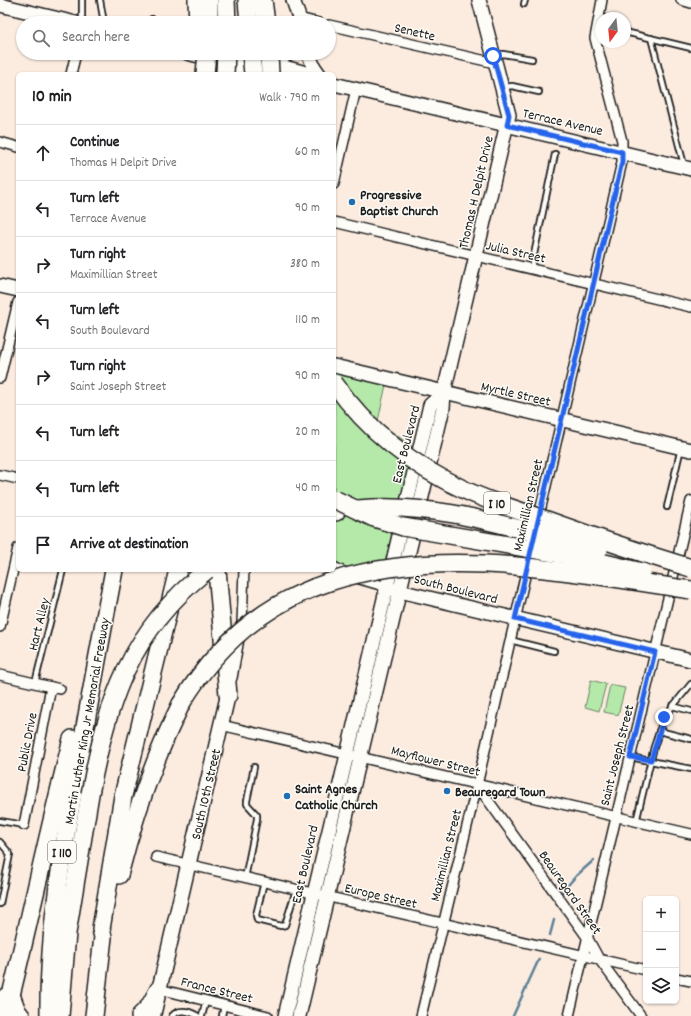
<!DOCTYPE html>
<html lang="en">
<head>
<meta charset="utf-8">
<style>
	body { margin:0; font-family:Dekko,sans-serif; background:#f6f6f6; color:#202124 }
	.controls { position:absolute; right:12px; bottom:12px; display:grid; overflow:hidden; border-radius:6px; box-shadow:0 1px 3px #0004 }
	.controls button { width:36px; height:36px; display:grid; place-items:center; padding:0; border:0; border-bottom:1px solid #e0e0e0; background:#fff; color:#202124; font:20px sans-serif }
	.compass { position:absolute; left:595px; top:12px; width:36px; height:36px; border-radius:50%; background:#fff; box-shadow:0 1px 3px #0004; rotate:195deg }
	.stop { position:absolute; width:12px; height:12px; margin:-9px; border:3px solid #2563eb; border-radius:50%; background:#fff }
	.stop.end { background:#2563eb; border-color:#fff; box-shadow:0 1px 4px #0008 }
	.list { margin:0; padding:0; list-style:none }
	h2 { display:flex; justify-content:space-between; align-items:center; height:52px; margin:0; padding:0 16px; font-size:17px }
	h2 small { font-size:13px; font-weight:400; color:#757577 }
	.list li { display:grid; grid-template-columns:26px 1fr auto; gap:12px; align-items:center; box-sizing:border-box; height:56px; padding:0 16px; border-top:1px solid #e0e0e0 }
	.list b { display:block; font-size:15px; white-space:nowrap }
	.list p { margin:0; font-size:13px; white-space:nowrap; color:#757577 }
	.list em { font-size:13px; font-style:normal; color:#757577 }
	.icon { flex:none; width:22px; height:22px; fill:none; stroke:currentColor; stroke-width:2; stroke-linecap:round; stroke-linejoin:round }
	.map { position:relative; flex:none; width:691px; height:1016px; overflow:hidden }
	.search { position:absolute; background:#fff; box-shadow:0 1px 3px #0004; left:16px; top:16px; width:320px; height:44px; display:flex; align-items:center; gap:10px; box-sizing:border-box; padding:0 14px; border-radius:22px; color:#757577; font-size:15px }
	.panel { position:absolute; background:#fff; box-shadow:0 1px 3px #0004; left:16px; top:72px; width:320px; height:500px; border-radius:6px }
	.map>svg:first-child { display:block }
	.green { fill:#b5e9aa; stroke:#688263 }
	.lines { fill:none; stroke-linecap:round; stroke-linejoin:round }
	.stream { stroke:#5d8096; stroke-width:2.5 }
	.lane-casing { stroke:#1c1c1c; stroke-width:8 }
	.street-casing { stroke:#1c1c1c; stroke-width:12 }
	.secondary-casing { stroke:#1c1c1c; stroke-width:16 }
	.primary-casing { stroke:#1c1c1c; stroke-width:17 }
	.highway-casing { stroke:#1c1c1c; stroke-width:20 }
	.lane { stroke:#fdfcf7; stroke-width:4.5 }
	.street { stroke:#fdfcf7; stroke-width:9 }
	.secondary { stroke:#fdfcf7; stroke-width:13 }
	.primary { stroke:#fdfcf7; stroke-width:14 }
	.highway { stroke:#fdfcf7; stroke-width:17 }
	.highway-bridge-casing { stroke:#1c1c1c; stroke-width:20; stroke-linecap:butt }
	.highway-bridge { stroke:#fdfcf7; stroke-width:17 }
	.route { stroke:#2563eb; stroke-width:5 }
	.poi-dot { fill:#1f6fb2; stroke:#fdfcf7; stroke-width:1.5 }
	.labels { text-anchor:middle; stroke-width:3; stroke-linejoin:round; paint-order:stroke }
	.shield { fill:#fdfcf7; stroke:#605f5e; stroke-width:1 }
	.shield-label { font-size:13px; font-weight:bold; fill:#1c1c1c }
	.street-label { font-size:14px; fill:#1c1c1c; stroke:#fdfcf7 }
	.poi-label { font-size:14px; font-weight:bold; fill:#1c1c1c; stroke:#fdfcf7; text-anchor:start }
</style>
</head>
<body>
<div class="map">
<svg width="691" height="1016" viewBox="0 0 691 1016">
	<rect width="100%" height="100%" fill="#fcece0"/>
	<filter id="ink" filterUnits="userSpaceOnUse"><feTurbulence type="fractalNoise" baseFrequency=".025" numOctaves="2"/><feDisplacementMap in="SourceGraphic" scale="8" xChannelSelector="R" yChannelSelector="G"/><feConvolveMatrix kernelMatrix="1 2 1 2 8 2 1 2 1" color-interpolation-filters="sRGB"/></filter>
	<g filter="url(#ink)">
		<g class="green">
			<path d="M334,373L386,385L378,421L415,449L382,580C366,580 348,569 334,561Z"/>
			<polygon points="591,680 606,684 599,711 585,707"/>
			<polygon points="610,685 625,688 618,715 604,712"/>
		</g>
		<g class="lines">
			<g class="stream">
				<polyline points="562,892 576,876 594,860"/>
				<polyline points="550,935 554,920"/>
				<polyline points="513,1016 539,959"/>
			</g>
			<g class="lane-casing">
				<g id="lane">
					<polyline points="82,0 82,23"/>
					<polyline points="100,0 104,23"/>
					<polyline points="524,4 525,0"/>
					<polyline points="152,19 153,23"/>
					<polyline points="625,32 691,48"/>
					<polyline points="651,38 684,165"/>
					<polyline points="495,55 503,54 532,59"/>
					<polyline points="504,87 512,86 539,92"/>
					<polyline points="531,269 555,154"/>
					<polyline points="667,507 681,448"/>
					<polyline points="510,640 554,651"/>
					<polyline points="35,683 63,570"/>
					<polyline points="672,706 691,711"/>
					<polyline points="659,731 691,739"/>
					<polyline points="630,757 691,769"/>
					<polyline points="0,821 24,825"/>
					<polyline points="636,822 654,747 664,717 691,684"/>
					<polyline points="0,842 10,854 0,904"/>
					<polyline points="245,878 257,819 257,815 247,804 247,801 254,767"/>
					<polyline points="264,882 256,915 257,920 281,926 285,925 296,890"/>
					<path d="M172,1016C179,1008 189,1011 198,1016"/>
					<polyline points="202,1016 206,1001"/>
					<polyline points="222,1016 224,1005"/>
				</g>
			</g>
			<g class="street-casing">
				<g id="street">
					<polyline points="681,0 691,3"/>
					<polyline points="299,18 319,23"/>
					<polyline points="329,25 495,63"/>
					<polyline points="71,74 76,53"/>
					<polyline points="0,142 18,147"/>
					<polyline points="334,184 356,89"/>
					<polyline points="334,222 691,307"/>
					<polyline points="0,378 18,302"/>
					<polyline points="0,475 18,479"/>
					<polyline points="538,520 622,162 622,141 595,38 602,0"/>
					<polyline points="334,567 356,578 387,587"/>
					<polyline points="0,627 18,548"/>
					<polyline points="0,675 60,689"/>
					<polyline points="232,678 242,622 244,570"/>
					<polyline points="221,725 691,834"/>
					<polyline points="477,785 587,937 599,959 641,1016"/>
					<polyline points="24,825 51,687"/>
					<polyline points="156,857 646,970"/>
					<polyline points="676,978 691,981"/>
					<polyline points="159,989 268,1016"/>
					<polyline points="421,1016 477,785 532,546"/>
					<polyline points="569,1016 691,501"/>
				</g>
			</g>
			<g class="secondary-casing">
				<g id="secondary">
					<polyline points="195,0 196,23"/>
					<polyline points="293,0 301,23"/>
					<polyline points="0,5 76,23"/>
					<polyline points="187,53 234,65"/>
					<polyline points="308,53 314,67 319,74"/>
					<polyline points="262,61 310,74"/>
					<polyline points="271,70 278,65 285,53"/>
					<polyline points="334,84 691,169"/>
					<polyline points="0,286 18,290"/>
					<polyline points="334,366 691,450"/>
					<polyline points="391,589 691,660"/>
					<polyline points="285,1016 430,405 444,392"/>
					<polyline points="299,1016 443,408 444,392 509,115 479,0"/>
				</g>
			</g>
			<g class="primary-casing">
				<polyline id="primary" points="153,1016 228,695"/>
			</g>
			<g class="highway-casing">
				<g id="highway">
					<polyline points="226,0 227,23"/>
					<polyline points="247,0 249,23"/>
					<polyline points="263,0 266,23"/>
					<polyline points="209,23 209,0"/>
					<polyline points="240,74 242,56"/>
					<polyline points="334,512 336,512"/>
					<polyline points="217,570 228,695"/>
					<path d="M119,875C134,816 154,759 181,704"/>
					<polyline points="11,995 17,1011 21,1016"/>
					<path d="M2,1016L6,997L11,995C32,910 50,824 72,739"/>
					<path d="M49,1016C48,928 64,841 80,755C91,693 102,632 114,570"/>
					<polyline points="60,1016 67,933 90,794"/>
					<polyline points="94,1016 103,937 101,929 123,796 178,570"/>
					<polyline points="140,1016 149,1007 159,989"/>
				</g>
			</g>
			<use href="#lane" class="lane"/>
			<use href="#street" class="street"/>
			<use href="#secondary" class="secondary"/>
			<use href="#primary" class="primary"/>
			<use href="#highway" class="highway"/>
			<g class="highway-bridge-casing">
				<g id="highway-bridge">
					<polyline points="251,53 253,74"/>
					<polyline points="269,53 270,74"/>
					<polyline points="205,74 207,53"/>
					<polyline points="225,74 226,53"/>
					<path d="M334,383C368,431 414,467 467,491C491,502 516,510 541,518C591,536 641,553 691,568"/>
					<polyline points="334,499 374,518 403,527 584,558 642,572"/>
					<path d="M358,509C440,501 520,531 599,549"/>
					<path d="M181,704C293,515 510,562 691,590"/>
					<path d="M90,794C107,701 130,631 207,570"/>
				</g>
			</g>
			<use href="#highway-bridge" class="highway-bridge"/>
		</g>
	</g>
	<g class="lines" filter="url(#ink)">
		<polyline class="route" points="493,56 509,115 507,125 622,152 622,162 515,619 655,652 630,757 651,760 664,717"/>
	</g>
	<g class="poi-dot">
		<circle cx="352" cy="202" r="4"/>
		<circle cx="447" cy="791" r="4"/>
		<circle cx="287" cy="796" r="4"/>
	</g>
	<g class="labels">
		<g class="shield">
			<rect x="484" y="492" width="26" height="22" rx="3"/>
			<rect x="48" y="841" width="28" height="22" rx="3"/>
		</g>
		<g class="shield-label">
			<text x="497" y="508">I 10</text>
			<text x="62" y="857">I 110</text>
		</g>
		<g class="street-label">
			<text transform="translate(415 31) rotate(13)" y="5">Senette</text>
			<text transform="translate(563 121) rotate(13)" y="5">Terrace Avenue</text>
			<text transform="translate(475 192) rotate(-77)" y="5">Thomas H Delpit Drive</text>
			<text transform="translate(516 251) rotate(13)" y="5">Julia Street</text>
			<text transform="translate(516 393) rotate(13)" y="5">Myrtle Street</text>
			<text transform="translate(405 444) rotate(-76)" y="5">East Boulevard</text>
			<text transform="translate(527 505) rotate(-77)" y="5">Maximillian Street</text>
			<text transform="translate(456 588) rotate(14)" y="5">South Boulevard</text>
			<text transform="translate(38 624) rotate(-76)" y="5">Hart Alley</text>
			<text transform="translate(86 721) rotate(-80)" y="5">Martin Luther King Jr Memorial Freeway</text>
			<text transform="translate(26 742) rotate(-79)" y="5">Public Drive</text>
			<text transform="translate(616 755) rotate(-76)" y="5">Saint Joseph Street</text>
			<text transform="translate(436 760) rotate(14)" y="5">Mayflower Street</text>
			<text transform="translate(205 794) rotate(-77)" y="5">South 10th Street</text>
			<text transform="translate(445 855) rotate(-76)" y="5">Maximillian Street</text>
			<text transform="translate(304 864) rotate(-77)" y="5">East Boulevard</text>
			<text transform="translate(571 892) rotate(55)" y="5">Beauregard Street</text>
			<text transform="translate(381 895) rotate(13)" y="5">Europe Street</text>
			<text transform="translate(217 989) rotate(14)" y="5">France Street</text>
		</g>
		<g class="poi-label">
			<text x="360" y="199">Progressive<tspan x="360" dy="16">Baptist Church</tspan></text>
			<text x="295" y="793">Saint Agnes<tspan x="295" dy="16">Catholic Church</tspan></text>
			<text x="455" y="796">Beauregard Town</text>
		</g>
	</g>
</svg>
<div class="controls">
<button>+</button>
<button>−</button>
<button><svg class="icon" aria-label="layers" viewBox="0 0 24 24"><path d="M12 4l9 5-9 5-9-5zM3 14l9 5 9-5"/></svg></button>
</div>
<svg class="compass" viewBox="-18 -18 36 36"><path d="M0-13l5 13h-10z" fill="#e53935"/><path d="M0 13l5-13h-10z" fill="#757577"/></svg>
<div class="stop" style="left:493px;top:56px"></div>
<div class="stop end" style="left:664px;top:717px"></div>
<div class="search"><svg class="icon" aria-label="search" viewBox="0 0 24 24"><circle cx="10" cy="10" r="6"/><path d="M15 15l6 6"/></svg>Search here</div>
<section class="panel">
<h2>10 min<small>Walk · 790 m</small></h2>
<ul class="list">
<li><svg class="icon" aria-label="ahead" viewBox="0 0 24 24"><path d="M12 20V5M6 11l6-6 6 6"/></svg><div><b>Continue</b><p>Thomas H Delpit Drive</p></div><em>60 m</em></li>
<li><svg class="icon" aria-label="left" viewBox="0 0 24 24"><path d="M17 20v-9H6M10 6l-5 5 5 5"/></svg><div><b>Turn left</b><p>Terrace Avenue</p></div><em>90 m</em></li>
<li><svg class="icon" aria-label="right" viewBox="0 0 24 24"><path d="M7 20v-9h11M14 6l5 5-5 5"/></svg><div><b>Turn right</b><p>Maximillian Street</p></div><em>380 m</em></li>
<li><svg class="icon" aria-label="left" viewBox="0 0 24 24"><path d="M17 20v-9H6M10 6l-5 5 5 5"/></svg><div><b>Turn left</b><p>South Boulevard</p></div><em>110 m</em></li>
<li><svg class="icon" aria-label="right" viewBox="0 0 24 24"><path d="M7 20v-9h11M14 6l5 5-5 5"/></svg><div><b>Turn right</b><p>Saint Joseph Street</p></div><em>90 m</em></li>
<li><svg class="icon" aria-label="left" viewBox="0 0 24 24"><path d="M17 20v-9H6M10 6l-5 5 5 5"/></svg><div><b>Turn left</b></div><em>20 m</em></li>
<li><svg class="icon" aria-label="left" viewBox="0 0 24 24"><path d="M17 20v-9H6M10 6l-5 5 5 5"/></svg><div><b>Turn left</b></div><em>40 m</em></li>
<li><svg class="icon" aria-label="arrive" viewBox="0 0 24 24"><path d="M6 21V4h12l-3 4 3 4H6"/></svg><div><b>Arrive at destination</b></div></li>
</ul>
</section>
</div>
</body>
</html>
